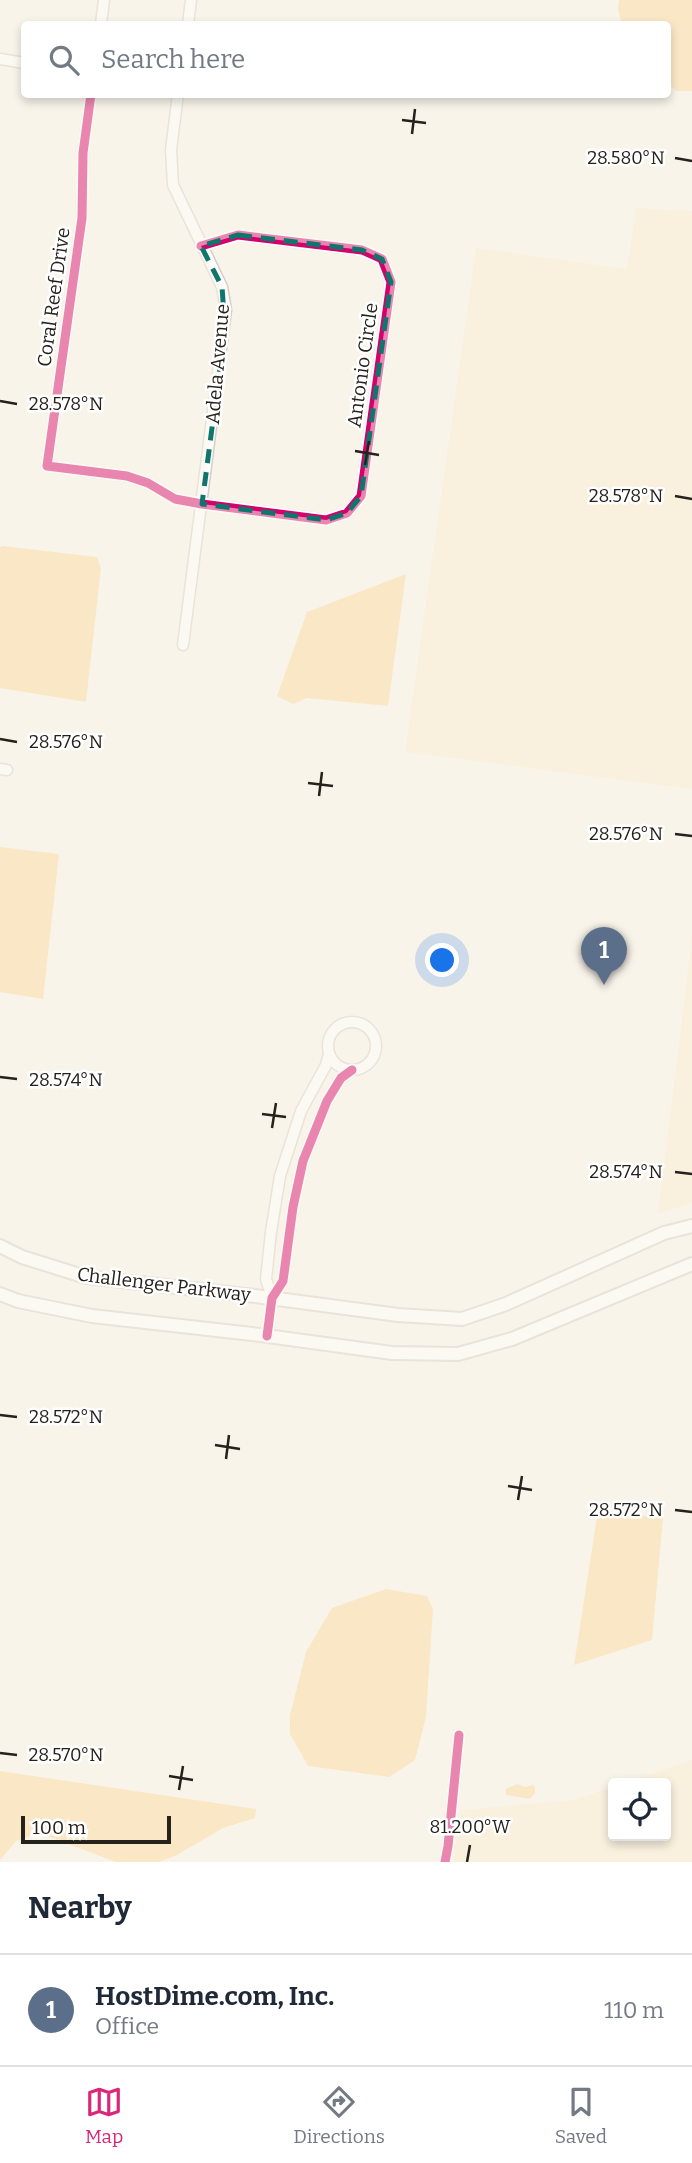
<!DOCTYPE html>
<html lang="en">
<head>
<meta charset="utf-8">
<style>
	body { margin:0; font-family:Bitter,serif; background:#f2f2f3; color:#1f2937 }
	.controls { position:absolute; right:21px; bottom:21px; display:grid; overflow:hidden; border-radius:7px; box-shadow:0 4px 10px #0003 }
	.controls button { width:63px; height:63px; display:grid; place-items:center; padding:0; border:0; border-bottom:2px solid #e0e1e3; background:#fff; color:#1f2937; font:35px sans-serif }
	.scale { position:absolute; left:21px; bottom:18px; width:150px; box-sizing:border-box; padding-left:7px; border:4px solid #25211b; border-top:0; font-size:19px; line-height:24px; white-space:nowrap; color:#25211b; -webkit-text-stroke:5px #fff; paint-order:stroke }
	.you { position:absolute; left:443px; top:961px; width:24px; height:24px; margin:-18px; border:5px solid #fff; border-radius:50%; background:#1a73e8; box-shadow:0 0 0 10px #1a73e833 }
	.badge { display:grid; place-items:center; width:46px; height:46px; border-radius:50%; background:#db2777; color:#fff; font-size:23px; font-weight:700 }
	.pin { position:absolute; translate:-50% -58px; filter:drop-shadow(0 2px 4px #0008) }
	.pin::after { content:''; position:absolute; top:37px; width:24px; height:21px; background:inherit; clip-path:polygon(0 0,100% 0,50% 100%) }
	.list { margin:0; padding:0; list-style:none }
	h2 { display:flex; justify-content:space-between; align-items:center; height:91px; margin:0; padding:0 28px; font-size:30px }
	h2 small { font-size:23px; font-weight:400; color:#747a83 }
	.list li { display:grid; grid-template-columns:46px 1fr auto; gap:21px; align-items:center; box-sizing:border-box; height:112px; padding:0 28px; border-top:2px solid #e0e1e3 }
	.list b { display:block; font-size:26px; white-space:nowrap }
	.list p { margin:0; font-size:23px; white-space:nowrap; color:#747a83 }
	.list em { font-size:23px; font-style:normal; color:#747a83 }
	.icon { flex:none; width:38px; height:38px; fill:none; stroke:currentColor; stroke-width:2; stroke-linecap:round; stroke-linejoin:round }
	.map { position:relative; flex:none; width:692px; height:1862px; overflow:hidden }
	.search { position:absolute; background:#fff; box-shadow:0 4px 10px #0003; left:21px; right:21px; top:21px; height:77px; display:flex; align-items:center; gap:18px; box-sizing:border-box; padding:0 24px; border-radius:7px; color:#747a83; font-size:26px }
	.sheet { height:203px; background:#fff }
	nav { display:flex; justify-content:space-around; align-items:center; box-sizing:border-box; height:98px; border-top:2px solid #e0e1e3; background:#fff; font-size:19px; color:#747a83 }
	nav a { display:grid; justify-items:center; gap:4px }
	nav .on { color:#db2777 }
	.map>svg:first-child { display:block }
	.green { fill:#f9ead1 }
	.water { fill:#fad89b }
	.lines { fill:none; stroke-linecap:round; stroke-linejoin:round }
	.minor-casing { stroke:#d4cfc7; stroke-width:13 }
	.major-casing { stroke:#d4cfc7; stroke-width:16 }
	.minor { stroke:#fefdfc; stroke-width:10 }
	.major { stroke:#fefdfc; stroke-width:12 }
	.cycleway-casing { stroke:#fff; stroke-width:13 }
	.cycleway { stroke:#d6006c; stroke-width:9 }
	.marked { fill:none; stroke:#0f766e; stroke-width:5; stroke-dasharray:14 9; stroke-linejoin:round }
	.ticks { fill:none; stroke:#25211b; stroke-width:2.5 }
	.labels { text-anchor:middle; stroke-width:5; stroke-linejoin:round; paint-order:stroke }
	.street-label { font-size:19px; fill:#25211b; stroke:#fff }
	.ticks-label { font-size:18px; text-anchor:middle; fill:#25211b; stroke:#fff; stroke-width:5; stroke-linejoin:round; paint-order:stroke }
</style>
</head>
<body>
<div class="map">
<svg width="692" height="1862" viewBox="0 0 692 1862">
	<rect width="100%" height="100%" fill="#f9f4ea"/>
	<g class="green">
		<polygon points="636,208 692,211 692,789 405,752 476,248 627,269"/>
		<polygon points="692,936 692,1203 658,1214"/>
		<polygon points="692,1760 692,1862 453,1862 461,1810 574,1800 613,1787 613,1836 666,1836 666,1783 623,1783"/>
	</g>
	<g class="water">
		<polygon points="619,0 692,0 692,91 677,91 668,84 668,24 622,24 618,9"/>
		<polygon points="3,546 97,557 101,568 86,702 0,688 0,547"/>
		<polygon points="406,574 388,706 307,698 293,704 277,696 307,612"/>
		<polygon points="0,847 59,854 43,999 0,992"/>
		<polygon points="598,1510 663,1518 652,1640 574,1665"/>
		<polygon points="386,1589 427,1596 433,1609 426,1717 415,1760 389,1777 308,1766 290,1734 290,1715 306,1652 332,1608"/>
		<polygon points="0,1771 256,1809 255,1818 223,1828 175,1856 159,1862 116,1862 39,1833 16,1841 0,1860"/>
		<polygon points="517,1784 525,1787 532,1785 535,1787 535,1793 530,1799 506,1795 506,1789"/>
	</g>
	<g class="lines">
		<g class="minor-casing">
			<g id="minor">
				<polyline points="101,24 104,0"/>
				<polyline points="188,24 191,0"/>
				<polyline points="0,59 24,63"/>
				<polyline points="91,94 83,153 82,218 47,466 127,476 148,483 175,499 202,504 326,520 347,513 361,496 391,282 382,259 362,250 238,235 201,246"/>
				<polyline points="178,94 171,150 173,185 222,287 226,310 183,645"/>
				<polyline points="0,769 7,770"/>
				<circle cx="352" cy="1046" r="24"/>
				<polyline points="272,1298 266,1279 271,1232 280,1176 301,1111 326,1065 329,1054"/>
				<polyline points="267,1336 272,1298 283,1281 293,1207 303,1161 327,1101 341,1078 352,1070"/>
				<polyline points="445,1862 448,1846 459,1735"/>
			</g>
		</g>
		<g class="major-casing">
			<g id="major">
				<polyline points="0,1246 22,1257 86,1277 255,1296 398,1315 462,1319 506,1304 664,1233 692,1226"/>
				<polyline points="0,1294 18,1301 92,1316 252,1334 392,1353 458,1354 512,1339 692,1264"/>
			</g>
		</g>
		<use href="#minor" class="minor"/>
		<use href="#major" class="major"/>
		<g class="cycleway-casing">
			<g id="cycleway">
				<polyline points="91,94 83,153 82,218 47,466 127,476 148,483 175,499 202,504 326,520 347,513 361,496 391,282 382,259 362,250 238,235 201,246"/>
				<polyline points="267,1336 272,1298 283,1281 293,1207 303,1161 327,1101 341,1078 352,1070"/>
				<polyline points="445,1862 448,1846 459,1735"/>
			</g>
		</g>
		<use href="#cycleway" class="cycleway"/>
	</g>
	<path d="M0 0H692V1862H0ZM238,235L362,250L382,259L391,282L361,496L347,513L326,520L202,504L225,329L222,287L201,246Z" fill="#f9f4ea" fill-opacity=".55" fill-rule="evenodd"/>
	<path class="marked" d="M238,235L362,250L382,259L391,282L361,496L347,513L326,520L202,504L225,329L222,287L201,246Z"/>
	<path class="ticks" d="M402,120L426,123M412,134L415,109M675,158L692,161M0,401L17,404M355,451L379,455M365,465L369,441M675,496L692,499M0,739L17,742M308,783L333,786M319,796L322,772M675,834L692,836M0,1077L17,1079M262,1114L286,1117M272,1128L276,1103M675,1172L692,1174M0,1415L17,1417M215,1445L240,1449M226,1459L229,1435M508,1486L532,1490M518,1500L522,1476M675,1510L692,1512M0,1753L17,1755M169,1776L193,1780M179,1790L183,1766M467,1862L470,1845"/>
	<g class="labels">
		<g class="street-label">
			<text transform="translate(53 297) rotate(-82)" y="7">Coral Reef Drive</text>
			<text transform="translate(217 364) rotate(-85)" y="7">Adela Avenue</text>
			<text transform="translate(362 365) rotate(-82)" y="7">Antonio Circle</text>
			<text transform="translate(164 1284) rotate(7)" y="7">Challenger Parkway</text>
		</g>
	</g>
	<g class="ticks-label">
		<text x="626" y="164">28.580°N</text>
		<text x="66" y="410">28.578°N</text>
		<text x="626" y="502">28.578°N</text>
		<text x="66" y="748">28.576°N</text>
		<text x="626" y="840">28.576°N</text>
		<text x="66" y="1086">28.574°N</text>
		<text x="626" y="1178">28.574°N</text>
		<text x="66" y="1423">28.572°N</text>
		<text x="626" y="1516">28.572°N</text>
		<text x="66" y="1761">28.570°N</text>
		<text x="470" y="1833">81.200°W</text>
	</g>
</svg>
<div class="controls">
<button><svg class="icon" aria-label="locate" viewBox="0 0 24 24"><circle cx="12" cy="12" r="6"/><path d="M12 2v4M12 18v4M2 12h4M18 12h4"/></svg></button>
</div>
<div class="scale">100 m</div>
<div class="you"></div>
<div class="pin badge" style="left:604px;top:985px;background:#5c6f8a">1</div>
<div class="search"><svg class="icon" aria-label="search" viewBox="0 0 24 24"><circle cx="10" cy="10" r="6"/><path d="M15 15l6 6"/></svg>Search here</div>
</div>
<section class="sheet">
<h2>Nearby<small></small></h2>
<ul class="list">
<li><span class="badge" style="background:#5c6f8a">1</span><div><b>HostDime.com, Inc.</b><p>Office</p></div><em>110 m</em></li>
</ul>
</section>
<nav>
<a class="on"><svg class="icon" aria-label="map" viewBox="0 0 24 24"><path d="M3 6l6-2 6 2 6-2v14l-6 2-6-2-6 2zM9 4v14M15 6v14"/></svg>Map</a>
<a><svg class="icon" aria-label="directions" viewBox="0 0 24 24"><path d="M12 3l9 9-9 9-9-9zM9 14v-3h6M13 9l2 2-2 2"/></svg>Directions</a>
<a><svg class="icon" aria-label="saved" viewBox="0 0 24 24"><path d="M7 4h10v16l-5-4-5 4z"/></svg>Saved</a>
</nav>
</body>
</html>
